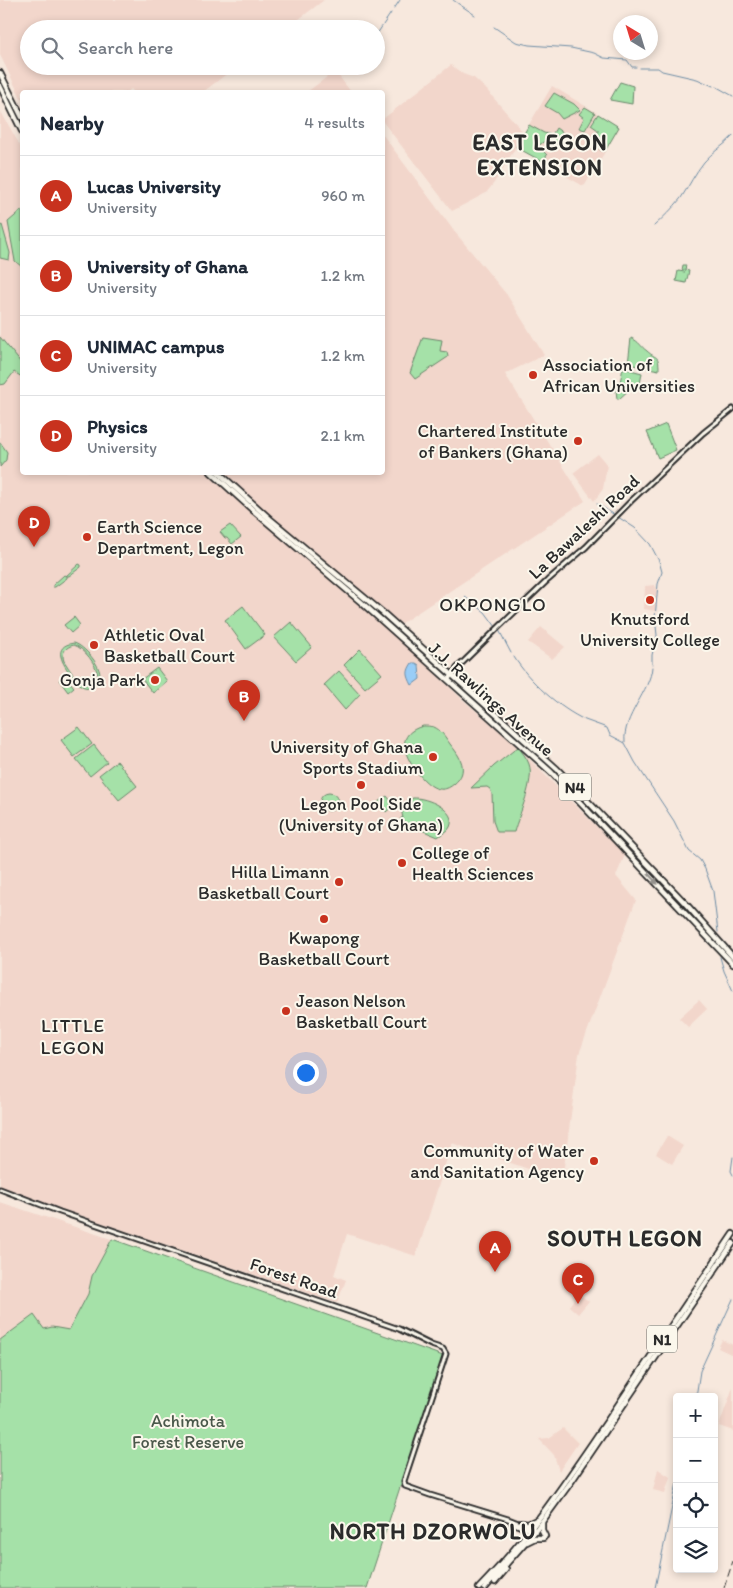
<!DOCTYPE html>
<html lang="en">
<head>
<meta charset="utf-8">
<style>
	body { margin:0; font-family:Itim,sans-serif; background:#f6f6f7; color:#1f2937 }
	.controls { position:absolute; right:15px; bottom:15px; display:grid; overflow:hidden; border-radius:5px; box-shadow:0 2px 8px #0003 }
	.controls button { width:45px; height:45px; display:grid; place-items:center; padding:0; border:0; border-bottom:1px solid #e0e1e3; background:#fff; color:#1f2937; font:25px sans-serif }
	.compass { position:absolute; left:613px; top:15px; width:45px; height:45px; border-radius:50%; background:#fff; box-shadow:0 2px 8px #0003; rotate:322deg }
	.you { position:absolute; left:305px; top:1072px; width:18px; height:18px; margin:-12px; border:4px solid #fff; border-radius:50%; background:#1a73e8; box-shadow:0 0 0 8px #1a73e833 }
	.badge { display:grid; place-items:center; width:32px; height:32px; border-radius:50%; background:#c8321e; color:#fff; font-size:16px; font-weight:700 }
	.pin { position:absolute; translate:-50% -41px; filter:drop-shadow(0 1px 2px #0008) }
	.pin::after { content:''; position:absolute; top:26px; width:18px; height:15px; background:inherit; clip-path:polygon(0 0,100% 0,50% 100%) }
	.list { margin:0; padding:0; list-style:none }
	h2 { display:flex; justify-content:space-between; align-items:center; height:65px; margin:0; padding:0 20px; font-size:21px }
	h2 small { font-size:16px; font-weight:400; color:#747a83 }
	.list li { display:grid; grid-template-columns:32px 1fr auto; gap:15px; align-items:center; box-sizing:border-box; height:80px; padding:0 20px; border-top:1px solid #e0e1e3 }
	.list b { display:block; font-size:19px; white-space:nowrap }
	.list p { margin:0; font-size:16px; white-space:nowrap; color:#747a83 }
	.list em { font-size:16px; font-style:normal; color:#747a83 }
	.icon { flex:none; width:28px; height:28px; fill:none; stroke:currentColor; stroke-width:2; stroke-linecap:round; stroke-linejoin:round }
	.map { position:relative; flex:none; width:733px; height:1588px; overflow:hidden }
	.search { position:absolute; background:#fff; box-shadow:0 2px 8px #0003; left:20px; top:20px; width:365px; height:55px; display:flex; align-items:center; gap:12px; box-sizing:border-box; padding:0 18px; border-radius:28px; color:#747a83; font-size:19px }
	.panel { position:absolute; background:#fff; box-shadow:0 2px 8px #0003; left:20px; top:90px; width:365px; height:385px; border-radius:5px }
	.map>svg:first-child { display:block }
	.built { fill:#f2d6cb }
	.green { fill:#a5e1a8; stroke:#68866a; fill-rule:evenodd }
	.water { fill:#99cdf7; stroke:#6d8ca5 }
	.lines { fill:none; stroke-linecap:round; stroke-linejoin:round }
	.stream { stroke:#6d8ca5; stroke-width:1 }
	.secondary-casing { stroke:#2b2b2b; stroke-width:7 }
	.trunk-casing { stroke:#2b2b2b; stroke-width:8 }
	.secondary { stroke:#fbf7ec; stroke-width:3 }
	.trunk { stroke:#fbf7ec; stroke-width:4.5 }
	.rail { stroke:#2b2b2b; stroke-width:1; stroke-dasharray:8 4; stroke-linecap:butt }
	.oneway { fill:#93918c }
	.poi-dot { fill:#c8321e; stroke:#fbf7ec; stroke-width:2 }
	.labels { text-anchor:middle; stroke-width:4; stroke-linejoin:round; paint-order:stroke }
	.shield { fill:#fbf7ec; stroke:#696865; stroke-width:1 }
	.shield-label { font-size:16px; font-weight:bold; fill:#2b2b2b }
	.poi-label { font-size:18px; fill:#2b2b2b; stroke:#fbf7ec; text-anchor:start }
	.street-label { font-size:18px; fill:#2b2b2b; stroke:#fbf7ec }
	.park-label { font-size:18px; fill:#4a584a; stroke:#fbf7ec }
	.neighbourhood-label { font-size:19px; letter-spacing:1px; fill:#2b2b2b; stroke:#fbf7ec }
	.district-label { font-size:22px; font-weight:bold; letter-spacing:1px; fill:#2b2b2b; stroke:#fbf7ec }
</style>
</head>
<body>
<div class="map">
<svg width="733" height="1588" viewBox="0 0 733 1588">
	<rect width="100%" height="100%" fill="#f7e8dd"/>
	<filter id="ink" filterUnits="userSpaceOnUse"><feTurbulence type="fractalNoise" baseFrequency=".02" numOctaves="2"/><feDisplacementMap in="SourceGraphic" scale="10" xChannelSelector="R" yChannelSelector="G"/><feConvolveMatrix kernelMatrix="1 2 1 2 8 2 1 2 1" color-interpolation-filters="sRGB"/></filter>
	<g filter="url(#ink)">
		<g class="built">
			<polygon points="0,0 324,0 286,29 29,29 29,66 237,66 203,92 134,92 131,89 127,92 22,92 22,100 0,55"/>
			<polygon points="451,65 463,74 474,78 485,88 524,133 552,86 620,127 585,185 583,186 516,147 494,183 486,193 452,211 383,122 383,119"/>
			<polygon points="335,71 351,92 307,92"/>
			<polygon points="0,110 22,149 22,472 382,472 383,135 454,231 507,295 544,355 505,374 585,501 390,631 463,700 512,742 625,855 616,876 636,900 579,1054 563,1175 543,1174 452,1143 416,1256 347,1234 334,1275 346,1280 337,1303 0,1188"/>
			<polygon points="598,454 607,465 603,489 594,501 573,473"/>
			<polygon points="655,585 657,590 655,611 644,609 645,586"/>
			<polygon points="541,627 565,647 552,659 528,642"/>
			<polygon points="699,1000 707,1009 688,1027 679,1018"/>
			<polygon points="667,1136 683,1146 672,1164 656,1154"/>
			<polygon points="0,1202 147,1251 94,1397 0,1365"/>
			<polygon points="578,1294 589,1301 578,1314 569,1306"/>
			<polygon points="722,1340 733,1345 733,1355 718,1348"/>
			<polygon points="733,1387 733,1431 719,1426"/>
			<polygon points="563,1428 578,1443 559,1471 554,1455 539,1439 549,1438"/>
			<polygon points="658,1469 670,1477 665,1493 653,1490"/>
		</g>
		<g class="green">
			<polygon points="620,82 633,86 632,104 610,100"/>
			<polygon points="554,93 574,104 580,110 562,119 557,113 545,106"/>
			<polygon points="585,107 595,113 585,130 579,128 584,118 579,114"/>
			<path d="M598,114L619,127L605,151L600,150C602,145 597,137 598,130L591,125Z"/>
			<polygon points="529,125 544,133 552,135 556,128 566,135 552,148 546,140 538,146 547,155 543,162 516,147"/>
			<polygon points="22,210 22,267 15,261 8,222"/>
			<polygon points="2,225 10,253 9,260 0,258 0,226"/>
			<polygon points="683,265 686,265 685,270 689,271 686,283 676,281 678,271 685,272 682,270"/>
			<polygon points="0,337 22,364 22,377 14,372 5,384 0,385"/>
			<polygon points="423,337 442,340 440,351 447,352 448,357 415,379 410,373"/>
			<path d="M631,338C640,342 640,346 647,351C657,360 659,354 659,370L628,364Z"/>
			<polygon points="623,368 642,373 640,384 631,388 619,399 617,399 616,390 619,387"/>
			<polygon points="666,424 676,450 658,458 647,432"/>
			<polygon points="0,442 7,452 6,460 0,467"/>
			<polygon points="230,525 241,537 232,544 227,538 225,538 220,532"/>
			<polygon points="79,564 81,565 81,567 69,576 67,576 67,578 55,587 53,587 53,585 64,575 66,576"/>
			<polygon points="243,606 265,635 246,649 225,620"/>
			<polygon points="74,617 80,625 71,633 64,625"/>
			<polygon points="291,622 312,647 296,661 274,637"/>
			<path d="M74,643C86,646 113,678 93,686C89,688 85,688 82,686C77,684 74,678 71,675C63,664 51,646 74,643ZM74,645C84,648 97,665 98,676L93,684C79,688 71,671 64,661C61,653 65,647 74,645Z"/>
			<polygon points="360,649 382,674 365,688 344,665"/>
			<polygon points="157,668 167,681 153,693 142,679"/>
			<polygon points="339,671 360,694 345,710 324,685"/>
			<polygon points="65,676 74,687 68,692 59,680"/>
			<path d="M423,726C427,726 430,726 434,727C441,730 446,738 450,744C460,756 470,771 454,784C439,797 426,783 416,771C404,754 395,734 423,726Z"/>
			<polygon points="79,727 92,744 74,757 61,740"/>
			<polygon points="94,745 107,762 90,776 76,759"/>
			<path d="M518,747C522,752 527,758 529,764C535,781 519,814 514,832H497L493,821L492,794L490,789L487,787L471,788L494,766Z"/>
			<polygon points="117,761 137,786 119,800 99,775"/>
			<circle cx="329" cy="802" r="9"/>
			<polygon points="387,796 394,805 386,812 378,802"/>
			<path d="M413,798C426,797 458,810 450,827C448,832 442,833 438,837L400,821L401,818H403C400,809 404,801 413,798Z"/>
			<polygon points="112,1239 443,1356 367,1588 0,1588 0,1340 34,1315 44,1329 52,1327 69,1330 88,1294 92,1276"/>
		</g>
		<path class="water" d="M412,663H416L419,665L420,679L412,685C407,675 406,672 412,663Z"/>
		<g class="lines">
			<g class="stream">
				<polyline points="453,0 475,15"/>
				<polyline points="394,9 400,0"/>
				<polyline points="494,27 516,42 529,45 571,48 594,53 604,58 627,60 632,67 636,67"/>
				<polyline points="377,34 391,13"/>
				<polyline points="640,68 658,68 662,71 697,79 713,86"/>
				<polyline points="717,87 733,96"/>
				<path d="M654,226C664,217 673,208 681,198C689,186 695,173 704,162C712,152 724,146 733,136"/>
				<polyline points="597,504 615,515"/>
				<polyline points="618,517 635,528 650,544 659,561 662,572 658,584 655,618 657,635 652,655 652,664"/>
				<polyline points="465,597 485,612 496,627"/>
				<polyline points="499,630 511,653"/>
				<path d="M514,657C529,681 559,708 585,720C592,723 600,725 607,728L610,735L625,743L635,762L674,821L689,851L700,860L705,869L713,891L718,932"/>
				<path d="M625,742C622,717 651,690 652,667"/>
				<polyline points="720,957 724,971 733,991"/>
				<polyline points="733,1157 731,1171 733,1175"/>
				<polyline points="696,1397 700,1371 733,1299"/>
				<polyline points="655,1588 677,1483"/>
			</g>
			<g class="secondary-casing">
				<g id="secondary">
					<polyline points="449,679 457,668 500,626 548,580 586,547 631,501 703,433 733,409"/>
					<polyline points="0,1189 60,1212 399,1329 431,1345 443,1349 446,1354 404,1481 405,1486 430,1495 508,1519 536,1530"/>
					<polyline points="512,1523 534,1532"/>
				</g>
			</g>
			<g class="trunk-casing">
				<g id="trunk">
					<polyline points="0,73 22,117"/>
					<polyline points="0,86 22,131"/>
					<polyline points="211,472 254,511 361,602 551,772 733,964"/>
					<polyline points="218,472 270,519 383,613 557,769 685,903 733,957"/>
					<polyline points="542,1522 542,1530 545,1536"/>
					<polyline points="521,1523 528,1524 536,1520"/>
					<polyline points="527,1542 535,1538 543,1538"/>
					<polyline points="495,1582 506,1569"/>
					<path d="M479,1588C529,1538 568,1478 608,1420C650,1358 691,1296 733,1234"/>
					<polyline points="485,1588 536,1530 571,1482 733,1243"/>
				</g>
			</g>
			<use href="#secondary" class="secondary"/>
			<use href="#trunk" class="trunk"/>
			<polyline class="rail" points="724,1588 733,1561"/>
		</g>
		<defs><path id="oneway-solid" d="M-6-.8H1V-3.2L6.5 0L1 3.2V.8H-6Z" transform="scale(1.25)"/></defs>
		<use class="oneway" href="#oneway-solid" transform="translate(653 879) rotate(47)"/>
	</g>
	<g class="poi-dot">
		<circle cx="533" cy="375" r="5"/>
		<circle cx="578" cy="441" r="5"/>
		<circle cx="87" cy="537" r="5"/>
		<circle cx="650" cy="600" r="5"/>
		<circle cx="94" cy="645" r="5"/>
		<circle cx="155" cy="680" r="5"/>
		<circle cx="433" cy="757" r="5"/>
		<circle cx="361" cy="785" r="5"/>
		<circle cx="402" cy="863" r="5"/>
		<circle cx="339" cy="882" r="5"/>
		<circle cx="324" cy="919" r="5"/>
		<circle cx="286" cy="1011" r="5"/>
		<circle cx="594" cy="1161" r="5"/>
	</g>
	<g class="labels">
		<g class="shield">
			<rect x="559" y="773.5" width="32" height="27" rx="4"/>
			<rect x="647" y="1325.5" width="30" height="27" rx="4"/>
		</g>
		<g class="shield-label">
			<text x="575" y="793">N4</text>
			<text x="662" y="1345">N1</text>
		</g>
		<g class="poi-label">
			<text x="543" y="371">Association of<tspan x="543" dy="21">African Universities</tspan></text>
			<text x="568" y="437" text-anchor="end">Chartered Institute<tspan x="568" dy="21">of Bankers (Ghana)</tspan></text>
			<text x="97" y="533">Earth Science<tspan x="97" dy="21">Department, Legon</tspan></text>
			<text x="650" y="625" text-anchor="middle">Knutsford<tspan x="650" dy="21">University College</tspan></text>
			<text x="104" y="641">Athletic Oval<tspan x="104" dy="21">Basketball Court</tspan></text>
			<text x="145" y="686" text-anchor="end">Gonja Park</text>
			<text x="423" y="753" text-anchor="end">University of Ghana<tspan x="423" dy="21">Sports Stadium</tspan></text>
			<text x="361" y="810" text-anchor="middle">Legon Pool Side<tspan x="361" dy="21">(University of Ghana)</tspan></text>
			<text x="412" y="859">College of<tspan x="412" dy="21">Health Sciences</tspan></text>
			<text x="329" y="878" text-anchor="end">Hilla Limann<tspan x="329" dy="21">Basketball Court</tspan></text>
			<text x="324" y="944" text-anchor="middle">Kwapong<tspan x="324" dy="21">Basketball Court</tspan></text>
			<text x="296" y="1007">Jeason Nelson<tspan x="296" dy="21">Basketball Court</tspan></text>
			<text x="584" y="1157" text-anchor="end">Community of Water<tspan x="584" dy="21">and Sanitation Agency</tspan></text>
		</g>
		<g class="street-label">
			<text transform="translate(584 527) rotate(-43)" y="6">La Bawaleshi Road</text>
			<text transform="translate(491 699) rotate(42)" y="6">J.J. Rawlings Avenue</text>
			<text transform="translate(294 1278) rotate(19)" y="6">Forest Road</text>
		</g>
		<g class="park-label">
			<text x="188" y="1427">Achimota<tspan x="188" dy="21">Forest Reserve</tspan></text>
		</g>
		<g class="neighbourhood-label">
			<text x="493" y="611">OKPONGLO</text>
			<text x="73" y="1032">LITTLE<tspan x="73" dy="22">LEGON</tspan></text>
		</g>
		<g class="district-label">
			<text x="540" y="150">EAST LEGON<tspan x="540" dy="25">EXTENSION</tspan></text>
			<text x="625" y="1246">SOUTH LEGON</text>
			<text x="433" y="1539">NORTH DZORWOLU</text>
		</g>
	</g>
</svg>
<div class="controls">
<button>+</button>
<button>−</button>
<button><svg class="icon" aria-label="locate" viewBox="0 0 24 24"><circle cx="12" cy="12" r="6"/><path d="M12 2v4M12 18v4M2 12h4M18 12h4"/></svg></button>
<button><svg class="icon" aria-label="layers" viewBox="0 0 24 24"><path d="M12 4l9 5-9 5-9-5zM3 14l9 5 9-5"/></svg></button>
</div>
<svg class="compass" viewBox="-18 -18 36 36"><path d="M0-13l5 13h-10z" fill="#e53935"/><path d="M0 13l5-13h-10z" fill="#747a83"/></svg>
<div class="you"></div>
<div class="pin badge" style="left:495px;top:1272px">A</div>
<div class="pin badge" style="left:244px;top:721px">B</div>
<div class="pin badge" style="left:578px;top:1304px">C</div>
<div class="pin badge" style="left:34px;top:547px">D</div>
<div class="search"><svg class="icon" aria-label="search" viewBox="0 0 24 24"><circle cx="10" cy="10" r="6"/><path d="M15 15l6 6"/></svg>Search here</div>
<section class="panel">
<h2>Nearby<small>4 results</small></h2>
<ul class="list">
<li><span class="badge">A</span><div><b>Lucas University</b><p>University</p></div><em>960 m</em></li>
<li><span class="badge">B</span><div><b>University of Ghana</b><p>University</p></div><em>1.2 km</em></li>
<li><span class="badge">C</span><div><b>UNIMAC campus</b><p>University</p></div><em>1.2 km</em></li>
<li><span class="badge">D</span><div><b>Physics</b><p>University</p></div><em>2.1 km</em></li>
</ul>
</section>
</div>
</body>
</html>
